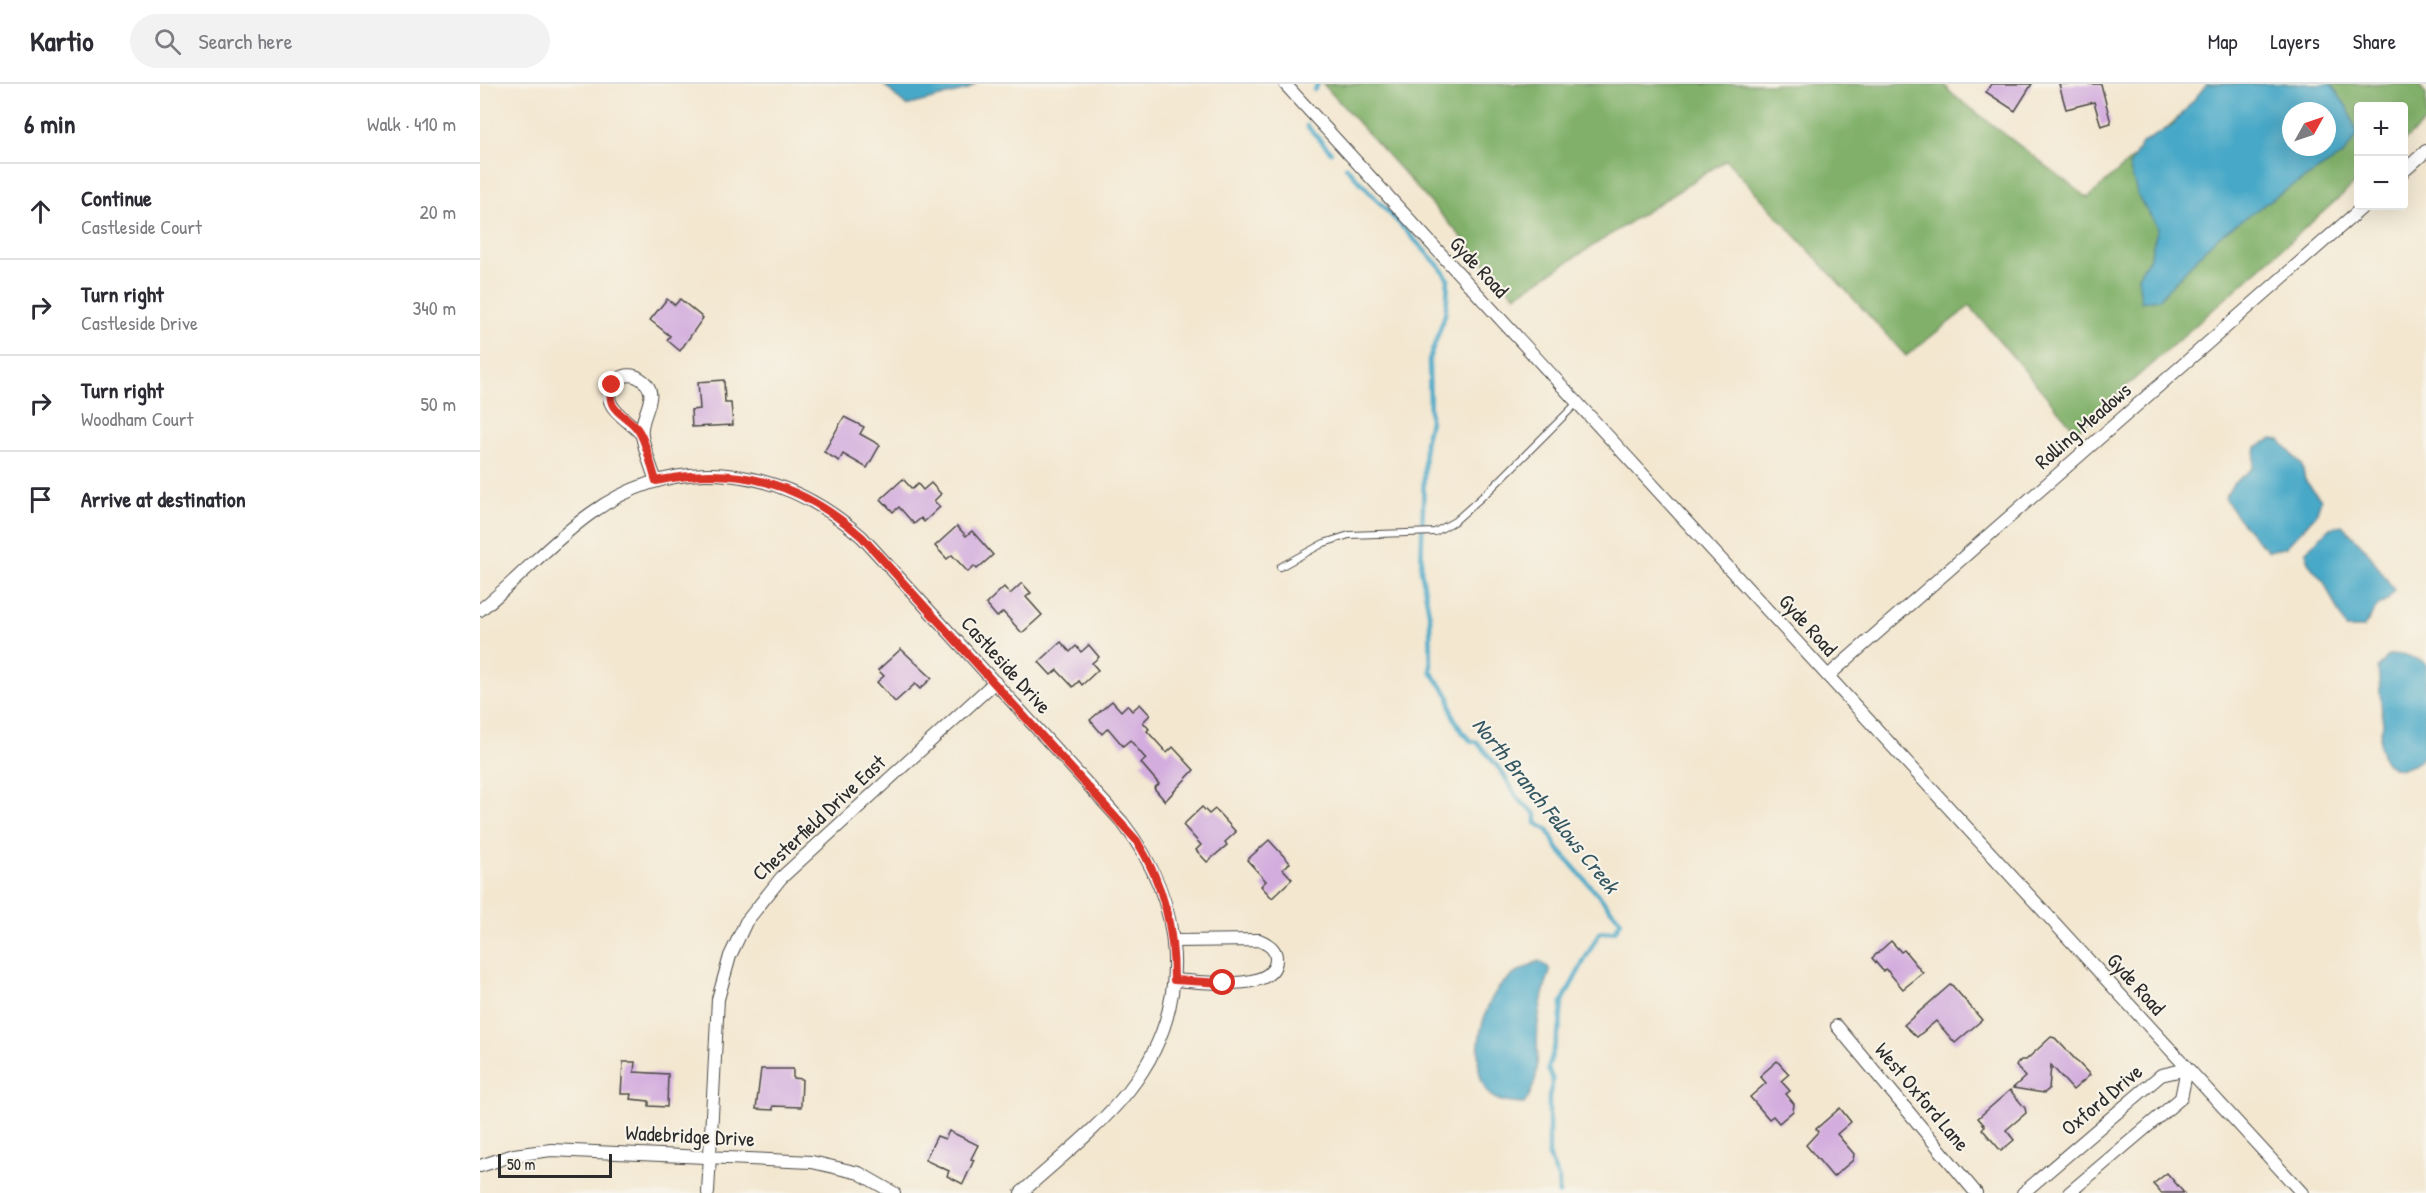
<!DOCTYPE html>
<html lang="en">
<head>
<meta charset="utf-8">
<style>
	body { margin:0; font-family:"Patrick Hand",sans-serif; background:#f2f2f3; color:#2b2b33 }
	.controls { position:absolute; right:18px; top:18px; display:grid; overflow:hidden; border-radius:6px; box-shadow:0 6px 24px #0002 }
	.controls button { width:54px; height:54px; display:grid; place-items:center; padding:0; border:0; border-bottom:2px solid #e1e1e2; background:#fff; color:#2b2b33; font:30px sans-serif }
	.compass { position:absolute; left:1802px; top:18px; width:54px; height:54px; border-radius:50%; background:#fff; box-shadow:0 6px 24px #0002; rotate:50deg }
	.scale { position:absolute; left:18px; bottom:15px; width:114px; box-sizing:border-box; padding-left:6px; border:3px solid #2b2b2b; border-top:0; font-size:16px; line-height:21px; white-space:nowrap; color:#2b2b2b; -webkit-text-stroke:4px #f7f3e8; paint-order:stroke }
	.stop { position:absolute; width:18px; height:18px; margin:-14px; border:4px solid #d93025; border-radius:50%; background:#fff }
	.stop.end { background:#d93025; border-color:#fff; box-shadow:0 2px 6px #0008 }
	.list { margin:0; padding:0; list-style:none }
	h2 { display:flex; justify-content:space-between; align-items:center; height:78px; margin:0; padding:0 24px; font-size:26px }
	h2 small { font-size:20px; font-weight:400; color:#7c7c81 }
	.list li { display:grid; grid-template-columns:39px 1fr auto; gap:18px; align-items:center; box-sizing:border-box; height:96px; padding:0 24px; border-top:2px solid #e1e1e2 }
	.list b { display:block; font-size:22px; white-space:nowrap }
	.list p { margin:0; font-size:20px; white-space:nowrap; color:#7c7c81 }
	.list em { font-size:20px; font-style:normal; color:#7c7c81 }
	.icon { flex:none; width:33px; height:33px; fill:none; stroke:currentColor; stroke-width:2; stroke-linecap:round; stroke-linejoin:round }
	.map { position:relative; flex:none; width:1946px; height:1109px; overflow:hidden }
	header { display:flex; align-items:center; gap:36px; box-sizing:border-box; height:84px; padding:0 30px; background:#fff; border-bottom:2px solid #e1e1e2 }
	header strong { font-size:28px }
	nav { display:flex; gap:33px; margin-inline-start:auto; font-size:21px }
	.search { width:420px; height:54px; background:#f2f2f3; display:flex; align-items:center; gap:15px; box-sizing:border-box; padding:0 21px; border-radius:33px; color:#7c7c81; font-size:22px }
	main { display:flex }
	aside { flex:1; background:#fff }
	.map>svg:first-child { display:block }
	.forest { fill:#80b069; stroke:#566e4a; stroke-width:1.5; fill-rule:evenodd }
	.water { fill:#47a8c7; stroke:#396a79; stroke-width:1.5; fill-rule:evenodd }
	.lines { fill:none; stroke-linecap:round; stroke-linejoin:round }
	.stream { stroke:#47a8c7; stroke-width:4.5 }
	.building { fill:#d3adde }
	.lane-casing { stroke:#494744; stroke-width:8 }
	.street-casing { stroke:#494744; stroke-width:14 }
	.lane { stroke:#fff; stroke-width:6 }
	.street { stroke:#fff; stroke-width:12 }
	.route { stroke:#d93025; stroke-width:8 }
	.labels { text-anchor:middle; stroke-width:4.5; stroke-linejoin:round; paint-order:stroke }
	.street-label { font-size:21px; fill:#2b2b2b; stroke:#f7f3e8 }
	.water-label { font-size:22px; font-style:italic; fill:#355762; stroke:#f7f3e8 }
</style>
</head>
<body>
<header>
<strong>Kartio</strong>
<div class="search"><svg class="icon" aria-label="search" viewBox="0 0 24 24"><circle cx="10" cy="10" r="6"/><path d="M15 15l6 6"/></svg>Search here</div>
<nav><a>Map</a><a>Layers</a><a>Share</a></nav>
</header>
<main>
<aside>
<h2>6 min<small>Walk · 410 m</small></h2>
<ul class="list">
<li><svg class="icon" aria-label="ahead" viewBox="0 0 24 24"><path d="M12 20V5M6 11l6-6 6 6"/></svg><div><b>Continue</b><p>Castleside Court</p></div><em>20 m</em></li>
<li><svg class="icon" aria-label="right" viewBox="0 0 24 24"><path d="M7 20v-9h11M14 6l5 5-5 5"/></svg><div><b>Turn right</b><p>Castleside Drive</p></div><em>340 m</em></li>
<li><svg class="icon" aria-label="right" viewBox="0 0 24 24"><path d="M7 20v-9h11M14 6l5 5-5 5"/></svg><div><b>Turn right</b><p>Woodham Court</p></div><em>50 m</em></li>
<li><svg class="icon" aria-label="arrive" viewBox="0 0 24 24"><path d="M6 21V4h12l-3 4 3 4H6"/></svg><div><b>Arrive at destination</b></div></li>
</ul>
</aside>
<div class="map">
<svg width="1946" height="1109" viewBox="0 0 1946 1109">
	<rect width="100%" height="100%" fill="#f7f3e8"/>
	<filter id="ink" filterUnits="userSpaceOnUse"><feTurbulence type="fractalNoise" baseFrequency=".0167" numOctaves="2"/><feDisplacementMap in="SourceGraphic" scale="12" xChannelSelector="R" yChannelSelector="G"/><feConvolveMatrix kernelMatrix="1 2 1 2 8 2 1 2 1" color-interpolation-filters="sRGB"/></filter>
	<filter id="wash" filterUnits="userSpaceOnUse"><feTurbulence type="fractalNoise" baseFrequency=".008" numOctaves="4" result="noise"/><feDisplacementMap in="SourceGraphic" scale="24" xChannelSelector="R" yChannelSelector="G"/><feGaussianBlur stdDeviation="1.35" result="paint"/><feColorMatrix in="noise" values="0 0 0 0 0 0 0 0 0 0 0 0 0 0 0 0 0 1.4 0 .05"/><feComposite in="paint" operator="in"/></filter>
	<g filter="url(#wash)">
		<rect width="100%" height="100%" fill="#f3e7d0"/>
		<path class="forest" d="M843,0H1464L1471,9L1608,114L1736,0H1938L1946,10V37L1924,57V22H1878V97L1596,347L1490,222L1426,272L1246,76L1035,212ZM1811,27H1847V63H1811Z"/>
		<g class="water">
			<polygon points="403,0 495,0 487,6 426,22"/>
			<path d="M1727,0H1851L1867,23L1878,51L1863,71L1798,111L1735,155L1679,215L1661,218L1658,192L1670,173L1678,143L1659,115L1649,82L1662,59L1692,42ZM1811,27H1847V63H1811Z"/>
			<path d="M1792,355L1800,356L1822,382L1825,396L1841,416L1836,431L1806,463L1789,467C1771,451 1757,435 1745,414L1753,400L1773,384L1776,363Z"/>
			<polygon points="1862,441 1887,467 1914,506 1908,516 1897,523 1883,544 1866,544 1844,498 1828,479 1826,467 1850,444"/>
			<path d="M1923,570L1943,577L1946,581V671C1941,675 1936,680 1930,682C1902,694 1895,660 1903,641L1898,584L1909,571Z"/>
			<path d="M1059,877L1068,883L1070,888C1064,904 1060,921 1058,939C1055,971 1064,991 1044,1020C1032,1019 1018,1019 1009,1010C989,987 1000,927 1018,905C1028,892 1044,884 1059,877Z"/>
		</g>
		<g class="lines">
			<g class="stream">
				<polyline points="834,6 838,0"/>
				<polyline points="827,42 851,68"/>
				<polyline points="866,83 960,183 968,195 967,214 965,231 949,276 950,337 945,359 941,486 950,534 951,588 969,612 972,630 982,648 991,657 997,658 1022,688 1038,715 1056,730 1056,739 1068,746 1077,764 1141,837 1135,847 1119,849 1082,918 1080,943 1068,985 1073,996 1069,1013 1069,1073 1079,1096 1079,1109"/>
			</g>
		</g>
		<g id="blocks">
			<g class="building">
				<polygon points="1511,0 1552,0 1535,27 1506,8"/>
				<polygon points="1579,0 1621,0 1631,39 1621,42 1614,18 1586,25"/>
				<polygon points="187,215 195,221 200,215 223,234 200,267 187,256 190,252 170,236"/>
				<polygon points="244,296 245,319 251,319 253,341 212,343 211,326 220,325 218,298"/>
				<polygon points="364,333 384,343 380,350 400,361 387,384 363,370 359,377 344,368"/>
				<polygon points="423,395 432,405 438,400 443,406 451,399 461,410 454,417 460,423 444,438 441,434 434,440 419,423 413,428 401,415"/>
				<polygon points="477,442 486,452 492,447 513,471 497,485 494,482 488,488 472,471 467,475 455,462"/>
				<polygon points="542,499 551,509 546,513 562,531 542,549 523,528 517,533 506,520 524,503 530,510"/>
				<polygon points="581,558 590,568 596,562 601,568 609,561 619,573 612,579 618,586 602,601 599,597 593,603 577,586 571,591 559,578"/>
				<polygon points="421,565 452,594 440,605 435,600 415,618 397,598 404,592 398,586"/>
				<polygon points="632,617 641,627 647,621 652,627 660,620 670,631 663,638 669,645 667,647 687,669 693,663 714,686 685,717 674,704 679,700 661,679 666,675 650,656 643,662 628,644 622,650 610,636"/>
				<polygon points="722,723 729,730 735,725 756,748 745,758 747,761 727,778 716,766 721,761 703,741"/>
				<polygon points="789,756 810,779 803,785 812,795 792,814 781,802 786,797 767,776"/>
				<polygon points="1411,857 1421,868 1424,866 1443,889 1423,905 1406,885 1403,887 1392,874"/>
				<polygon points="1471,900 1502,936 1475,959 1456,937 1437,953 1424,941"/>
				<polygon points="1571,953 1575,954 1610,991 1593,1006 1571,981 1569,1005 1564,1009 1533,1004 1545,993 1536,981 1541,976 1546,976"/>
				<polygon points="1297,977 1309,990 1301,997 1310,1007 1306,1010 1314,1020 1313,1027 1299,1039 1293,1032 1289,1035 1270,1013 1286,999 1280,992"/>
				<polygon points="143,978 155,978 154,988 188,990 187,1023 169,1022 169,1017 150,1015 151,1010 141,1010"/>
				<polygon points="281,985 313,985 313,994 322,995 321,1023 293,1022 293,1026 276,1025"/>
				<polygon points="1530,1006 1545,1024 1546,1029 1526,1046 1534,1056 1521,1067 1502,1045 1505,1042 1498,1034"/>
				<polygon points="1360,1024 1371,1038 1357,1050 1374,1070 1373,1076 1353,1093 1326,1061 1338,1048 1336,1045"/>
				<polygon points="469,1047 498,1061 491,1075 494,1076 483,1100 467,1092 469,1087 445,1076 457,1052 465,1055"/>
				<polygon points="1687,1089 1704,1109 1681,1109 1673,1100"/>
			</g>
		</g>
	</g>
	<g filter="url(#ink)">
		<use href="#blocks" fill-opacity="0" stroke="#494744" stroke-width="1.5"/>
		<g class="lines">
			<g class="lane-casing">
				<polyline id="lane" points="800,483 844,459 869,451 955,448 975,437 1013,403 1097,319"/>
			</g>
			<g class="street-casing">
				<g id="street">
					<polyline points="805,0 1822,1109"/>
					<polyline points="1924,87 1946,67"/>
					<path d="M161,350C152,339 129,327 129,312C130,297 146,286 159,294C185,309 158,331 162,352C165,367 171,383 176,397"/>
					<path d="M0,526C38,496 71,458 110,430C199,366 303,383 382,453L642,738C705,818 715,922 649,1006C619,1044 577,1076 541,1109"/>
					<polyline points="1348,592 1884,122"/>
					<path d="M694,857L779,856C788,860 797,865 796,876C794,910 717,897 694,896"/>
					<polyline points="1357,942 1496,1109"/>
					<polyline points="0,1082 34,1071 71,1066 332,1078 379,1089 414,1109"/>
					<polyline points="228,1109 238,915 250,872 266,838 301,794 515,598"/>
					<polyline points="1543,1109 1681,991 1707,985 1701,1014 1589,1109"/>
				</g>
			</g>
			<use href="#lane" class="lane"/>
			<use href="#street" class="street"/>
		</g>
	</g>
	<g class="lines" filter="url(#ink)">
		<path class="route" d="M132,301C124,332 151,329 161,351C168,365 171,382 176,397C257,380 321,399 382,453L657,757C684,802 694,844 694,896L743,899"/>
	</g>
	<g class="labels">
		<g class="street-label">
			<text transform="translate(999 183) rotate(47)" y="7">Gyde Road</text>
			<text transform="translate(1603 342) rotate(-41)" y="7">Rolling Meadows</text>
			<text transform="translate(1328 541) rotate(48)" y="7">Gyde Road</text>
			<text transform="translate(526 581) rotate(48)" y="7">Castleside Drive</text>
			<text transform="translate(339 734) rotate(-43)" y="7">Chesterfield Drive East</text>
			<text transform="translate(1656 900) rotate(48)" y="7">Gyde Road</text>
			<text transform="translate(1442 1013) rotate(50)" y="7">West Oxford Lane</text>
			<text transform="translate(1622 1016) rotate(-40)" y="7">Oxford Drive</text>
			<text transform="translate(210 1052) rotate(3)" y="7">Wadebridge Drive</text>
		</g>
		<g class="water-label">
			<text transform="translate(1066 721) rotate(51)" y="8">North Branch Fellows Creek</text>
		</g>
	</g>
</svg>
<div class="controls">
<button>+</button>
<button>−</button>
</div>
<svg class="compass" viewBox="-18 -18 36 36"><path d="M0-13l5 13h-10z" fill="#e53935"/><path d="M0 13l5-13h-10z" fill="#7c7c81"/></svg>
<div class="scale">50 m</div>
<div class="stop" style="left:743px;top:899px"></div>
<div class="stop end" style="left:132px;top:301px"></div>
</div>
</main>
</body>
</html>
